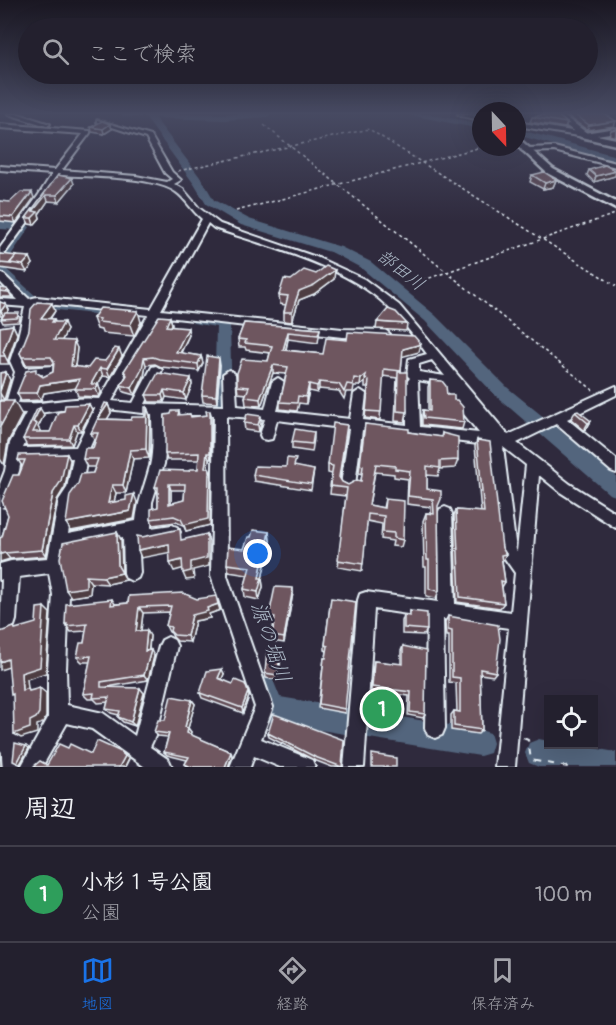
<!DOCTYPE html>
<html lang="ja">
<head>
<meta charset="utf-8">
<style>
	body { margin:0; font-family:Pangolin,"Klee One",sans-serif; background:#2f2d3a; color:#f1f3f6 }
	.controls { position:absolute; right:18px; bottom:18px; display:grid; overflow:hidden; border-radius:0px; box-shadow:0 6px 24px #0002 }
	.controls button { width:54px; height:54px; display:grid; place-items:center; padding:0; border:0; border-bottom:2px solid #403e4a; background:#23202e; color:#f1f3f6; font:30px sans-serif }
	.compass { position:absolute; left:472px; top:102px; width:54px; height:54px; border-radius:50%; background:#23202e; box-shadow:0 6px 24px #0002; rotate:158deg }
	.you { position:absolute; left:258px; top:554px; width:21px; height:21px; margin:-15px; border:4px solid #fff; border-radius:50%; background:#1a73e8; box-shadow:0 0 0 9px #1a73e833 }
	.badge { display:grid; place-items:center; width:39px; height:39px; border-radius:50%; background:#1a73e8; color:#fff; font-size:20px; font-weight:700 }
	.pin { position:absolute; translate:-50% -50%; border:3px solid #fff; box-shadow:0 2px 6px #0006 }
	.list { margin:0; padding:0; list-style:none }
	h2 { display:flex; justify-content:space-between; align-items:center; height:78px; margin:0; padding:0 24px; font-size:26px }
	h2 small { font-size:20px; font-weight:400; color:#a3a3aa }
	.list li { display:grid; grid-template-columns:39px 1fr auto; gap:18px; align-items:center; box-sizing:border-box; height:96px; padding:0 24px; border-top:2px solid #403e4a }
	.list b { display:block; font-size:22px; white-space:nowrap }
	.list p { margin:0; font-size:20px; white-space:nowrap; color:#a3a3aa }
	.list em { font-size:20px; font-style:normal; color:#a3a3aa }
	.icon { flex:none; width:33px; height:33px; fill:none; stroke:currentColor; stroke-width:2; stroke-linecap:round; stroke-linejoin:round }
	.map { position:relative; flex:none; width:616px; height:767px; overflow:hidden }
	.search { position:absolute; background:#23202e; box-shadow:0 6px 24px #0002; left:18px; right:18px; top:18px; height:66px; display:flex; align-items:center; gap:15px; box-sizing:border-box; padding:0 21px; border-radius:33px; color:#a3a3aa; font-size:22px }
	.sheet { height:174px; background:#23202e }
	nav { display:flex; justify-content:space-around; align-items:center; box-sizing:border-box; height:84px; border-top:2px solid #403e4a; background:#23202e; font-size:16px; color:#a3a3aa }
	nav a { display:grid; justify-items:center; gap:3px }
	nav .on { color:#1a73e8 }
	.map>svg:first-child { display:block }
	.green { fill:#626759; stroke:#a5aca8; stroke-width:1.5 }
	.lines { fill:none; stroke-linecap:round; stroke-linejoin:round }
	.river { fill:#52657d; fill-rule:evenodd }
	.minor-casing { stroke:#e8f1f8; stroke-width:4 }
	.major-casing { stroke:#e8f1f8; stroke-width:5 }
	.path-far1 { stroke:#e8f1f8; stroke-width:1.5; stroke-dasharray:3 3; stroke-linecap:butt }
	.path { stroke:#e8f1f8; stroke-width:2; stroke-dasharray:7 7; stroke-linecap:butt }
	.minor { fill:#2f2a3d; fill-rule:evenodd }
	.major { fill:#2f2a3d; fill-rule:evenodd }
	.wall { fill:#5f4a52; stroke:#e8f1f8; stroke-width:1.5; fill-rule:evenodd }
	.shaded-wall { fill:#4d3c42; stroke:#e8f1f8; stroke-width:1.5 }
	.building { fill:#6e565f; stroke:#e8f1f8; stroke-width:1.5; fill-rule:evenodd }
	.labels { text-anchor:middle; stroke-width:4.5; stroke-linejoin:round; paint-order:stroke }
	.water-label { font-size:18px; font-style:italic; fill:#acb9c7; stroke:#2f2a3d }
	.near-water-label { font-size:21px; font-style:italic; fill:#acb9c7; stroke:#2f2a3d }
</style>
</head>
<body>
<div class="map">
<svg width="616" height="767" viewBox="0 0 616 767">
	<rect width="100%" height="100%" fill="#2f2a3d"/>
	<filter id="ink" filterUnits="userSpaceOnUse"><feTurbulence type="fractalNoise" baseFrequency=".0167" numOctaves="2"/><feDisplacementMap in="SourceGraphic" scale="12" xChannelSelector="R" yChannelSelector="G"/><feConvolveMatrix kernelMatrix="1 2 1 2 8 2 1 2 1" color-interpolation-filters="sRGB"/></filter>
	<g filter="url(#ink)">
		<polygon class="green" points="366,692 400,697 399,726 365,721"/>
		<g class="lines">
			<g class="river">
				<polygon points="120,114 271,114 267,117 225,120 155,118 203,181 214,200 249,219 341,247 371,262 435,315 508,388 616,476 616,496 609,494 496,396 425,321 361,268 333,253 241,225 206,204 194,184 145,117 124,117"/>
				<polygon points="405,114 426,114 481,123 481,129"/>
				<polygon points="517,129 616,156 616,162 517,135"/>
				<polygon points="0,221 24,223 30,227 5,264 0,265 0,252 16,230 0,229"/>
				<polygon points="0,267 5,268 40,300 121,307 128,312 121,317 31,307 0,278"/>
				<polygon points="198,315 224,319 230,325 232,406 229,411 223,412 217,411 214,406 216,327 193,323 191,320 193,317"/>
				<polygon points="264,676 273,680 280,697 480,730 490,733 493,743 490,753 480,756 271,722 262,718 251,689 255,680"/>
				<polygon points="539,739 548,741 548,744 570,744 616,752 616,767 539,767 529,763 525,753 529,743"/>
			</g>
			<g class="minor-casing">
				<g id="minor">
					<polygon points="8,114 19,114 50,124 47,126"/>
					<polygon points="458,114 481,116 481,120 461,116"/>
					<path d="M97,120L151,136L172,172L181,180L174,184L183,189L199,208L220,224L316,257L364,279L399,305L508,435L616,386V395L567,419L616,459V473L611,471L556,424L517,443L570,484L616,513V528L560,492L539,475L515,767H495L509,628L443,619L445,728L442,735L435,738L428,735L425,728L427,617L374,609L364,767H344L358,600L360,594L366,592L438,602V514L440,509L445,507L450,509L452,514L455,604L511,612L515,573L501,553L490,447L487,445L362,430L355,485L353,489L348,491L343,489L341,485L349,429L277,420L272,439L267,440L262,439L260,435L265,419L226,416L227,576L273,707L261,739L312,760L315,767H280L254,756L250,767H230L255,707L211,576L214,415H164L166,443L164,464L152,502L151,526V528L172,525L177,527L180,532L177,537L145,543L140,541L138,537L140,573L138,578L132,581L126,578L124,573L123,537L66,549L63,565L69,595L66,669L67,705L103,713L135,736L159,646L162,640L168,637L174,640L177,646L157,732L150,747L169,760L172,767H145L92,729L67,723L42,767H21L48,718V669L53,595L49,573L19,577L16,620L14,626L0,634L2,579L0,580V564L11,561L48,558L59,500L67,488L73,458L21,459L19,471L7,502L5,506L1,508L5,509L11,521L5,542L0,544V484L5,471L10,443L26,413L0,412V402L6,403L15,372L10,361L18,337L25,307L0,305V299L18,300L0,282V273L3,274L29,299L37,297L151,309L202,219C192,211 186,199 176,192C154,176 87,177 59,175L46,197L3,256L0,257V248L38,196L52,174L0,170V166L55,170L83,134L0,128V124L90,131V133L62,170L136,176L167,182L172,179L165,173L146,138L97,122ZM208,223L214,228C269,247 352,267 392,311C405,324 416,339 427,354L409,359L407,375L410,378L407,382V425L363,420L366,394L360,390L354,394L350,419L277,411L284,382L278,378L272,382L265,409L237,406L235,374L229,370L223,374L224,406L145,404L162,370L156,366L152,367L133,403L112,401L158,316L342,337L385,338L390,334L385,330L342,329L161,310ZM38,303L148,315L100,399C71,396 47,405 18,403L26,376L43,374L42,379L48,383L54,379L55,369L53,366L25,368L22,361L30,337L34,305ZM432,360L445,376L419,372V364ZM418,380L440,384L479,433L420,427ZM81,407L95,408L76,447L23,448L39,413ZM107,409L152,414C152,431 154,449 150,466C145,485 138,501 136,521L68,534L73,502L81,491L88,451ZM503,447L526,465L517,551L516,550Z"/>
					<polygon points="517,122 584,133 616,128 616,132 584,137 517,126"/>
					<polygon points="554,147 616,163 616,167 554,151 525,152 521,150 525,148"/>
				</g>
			</g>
			<g class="major-casing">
				<g id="major">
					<polygon points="551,114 561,114 587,133 616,139 616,145 581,137"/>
					<polygon points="517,137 553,169 616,202 616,209 547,173 517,145"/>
				</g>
			</g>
			<g class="path-far1">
				<polyline points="264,125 593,390"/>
				<polyline points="505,147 515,151"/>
				<polyline points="178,171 369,129 616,286"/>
				<polyline points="236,211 482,147"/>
				<polyline points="418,282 615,214"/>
			</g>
			<polyline class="path" points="523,738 528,740 531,760 568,767"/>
			<use href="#minor" class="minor"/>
			<use href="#major" class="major"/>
		</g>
		<g class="wall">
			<polygon points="542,114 556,114 567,123 565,128 530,122 532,117 543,115"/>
			<polygon points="565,114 605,114 614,126 587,130"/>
			<polygon points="91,127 112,129 104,134 92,132"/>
			<polygon points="616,129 616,137 609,135 611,130"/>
			<polygon points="589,170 616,170 616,173 615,176 594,182 587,175"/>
			<polygon points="58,175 74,184 59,202 48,201 39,214 40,218 34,225 29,224 26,218"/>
			<polygon points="532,175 556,180 553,187 543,189 530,182"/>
			<polygon points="34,198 16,223 0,221 0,201 10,202"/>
			<polygon points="0,254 33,264 27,272 0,268"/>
			<polygon points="316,274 334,279 314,294 299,300 292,322 284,321 284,312 286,305 280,304 279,295 291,280"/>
			<polygon points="0,288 9,292 12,297 0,297"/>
			<polygon points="0,302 9,310 6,313 20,317 19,322 3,323 1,319 3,316 0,316"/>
			<polygon points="55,311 50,319 54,319 55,322 67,330 62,340 77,348 75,367 88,368 105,361 122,356 110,377 103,376 98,384 101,392 99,397 78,396 75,388 44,393 41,400 21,401 17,393 39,374 43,377 53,372 53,365 26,365 20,353"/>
			<polygon points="170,317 172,324 171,326 189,335 181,353 201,356 203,363 199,371 161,367 155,364 146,365 144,376 135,395 124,392 121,385 126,376 124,371"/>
			<polygon points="93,318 141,322 134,336 102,333 101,330 97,329"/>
			<polygon points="377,322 407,324 406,331 376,329"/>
			<polygon points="244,323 320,329 318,343 288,339 286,350 323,354 419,352 402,356 401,372 407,412 405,422 395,421 397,378 383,376 380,420 365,418 368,387 365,387 365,382 360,386 354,386 353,392 346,392 344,399 339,391 319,389 317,393 309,391 306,404 299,403 297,411 280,409 280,402 286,374 273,373 261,406 246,405 245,397 246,394 238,393 237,386 268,361 270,353 246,350 245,347 239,347 238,339"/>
			<polygon points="13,325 17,334 8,360 9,364 0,364 0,327"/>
			<polygon points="220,365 217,403 203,402 202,395"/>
			<polygon points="6,372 10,380 4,400 0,400 0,373"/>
			<polygon points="191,378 192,385 186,400 166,397 164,402 149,402 146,395"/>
			<polygon points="430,380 454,400 464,422 462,429 422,425 422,417 423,410 428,411 428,387"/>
			<polygon points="89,404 92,410 81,431 77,431 72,445 27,446 23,439 44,415 38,427 40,431 39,432 50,432"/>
			<polygon points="108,404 111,413 107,419 131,420 145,417 147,407 150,416 149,458 133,459 126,493 116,493 114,502 137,502 134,519 71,531 95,467 87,467 83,459 93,448 95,442 91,433"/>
			<path d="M179,411L180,415L190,414L191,417H212L211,459H209L207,468H209L211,474L210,525L186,531L183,525L176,522L153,525L151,519L158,507V493L155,487L189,471L198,469L199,460H167L165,454L171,414ZM171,490H185L184,500L171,504Z"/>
			<polygon points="575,412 591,421 587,428 584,430 571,419"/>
			<polygon points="244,423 261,423 259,432 245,430"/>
			<polygon points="365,424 421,434 441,437 442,433 458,460 455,468 440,469 438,476 427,475 427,489 438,509 439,591 436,598 426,596 426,567 424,567 423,521 426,513 431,513 431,507 407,504 408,479 394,477 394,474 375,472 369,505 383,508 385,499 403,540 401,547 392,546 393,541 381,539 382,524 367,521 362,571 338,567 346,496 330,494 332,474 328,473 328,465 347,425 340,478 342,482 348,485 361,481 362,474 359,473"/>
			<polygon points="314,432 314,439 312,452 292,449 292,442"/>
			<polygon points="477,440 502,548 506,554 503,560 502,560 505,582 502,587 504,603 500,608 457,602 454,515 456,510 481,512 475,446"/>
			<polygon points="67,454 70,460 65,487 57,500 46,556 10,559 0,562 2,537 22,466 18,460"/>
			<polygon points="286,467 296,467 314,470 311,490 254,481 253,475"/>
			<polygon points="117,532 121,540 122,573 126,580 108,584 91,583 90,594 71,597"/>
			<polygon points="269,532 270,541 262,579 263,587 259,600 245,597 244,589 248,575 229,572 227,564 244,549 251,537"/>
			<polygon points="293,593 284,643 272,641 272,636 274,622 269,621 269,616"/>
			<polygon points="129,596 220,610 209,614 210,618 195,621 190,642 177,641 173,637 171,633 169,632 166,626 170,612 143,613 141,631 150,636 149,650 154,656 148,680 107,687 144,693 135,726 123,722 118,717 119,715 111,713 106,709 108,702 98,703 94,699 88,699 83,694 90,662 82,662 77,657 84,643 86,631 71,632 65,624 112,599 115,604 128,603"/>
			<polygon points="331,598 345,709 345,713 318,708 324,658 326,658 327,651 325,650 325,645"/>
			<polygon points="410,611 427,630 424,635 402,634 402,621 404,615 408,616"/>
			<polygon points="448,616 496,672 493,676 480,674 482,730 478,734 451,730 451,715 454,711 457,712 456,683 449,682 449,636 446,636 445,622"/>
			<polygon points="403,646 425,714 423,718 408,715 409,696 371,691 373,666 374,661 401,664 401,651"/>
			<polygon points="281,657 278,680 266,678 265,673"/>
			<polygon points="224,674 222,679 249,696 243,713 202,698 200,693"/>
			<polygon points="192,700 195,704 188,728 191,732 190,735 231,752 232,756 228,767 188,767 185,764 187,760 167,755 164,752 168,737 158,736 154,732 165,720"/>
			<polygon points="268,733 342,767 332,767 314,760 269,737"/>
		</g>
		<g class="shaded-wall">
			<polygon points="616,121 614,126 587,130 589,125"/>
			<polygon points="110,124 112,129 104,134 103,129"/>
			<polygon points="616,171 615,176 594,182 596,176"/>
			<polygon points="72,178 74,184 59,202 57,195"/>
			<polygon points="556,180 553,187 543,189 545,183"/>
			<polygon points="32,192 34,198 16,223 13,217"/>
			<polygon points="46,195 48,201 39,214 40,218 34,225 32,218 33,211"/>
			<polygon points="30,257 33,264 27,272 23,265"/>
			<polygon points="335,270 334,279 314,294 299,300 292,322 292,312 299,291"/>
			<polygon points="52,303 55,311 45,325 41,318"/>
			<polygon points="6,304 9,310 4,317 1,311"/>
			<polygon points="138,311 141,322 134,336 130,325"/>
			<polygon points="170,317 172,324 168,333 166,326"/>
			<polygon points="64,322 67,330 58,348 54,340"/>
			<polygon points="13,325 17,334 8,360 9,364 3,352"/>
			<polygon points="188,328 189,335 177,359 176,352"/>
			<polygon points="288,332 288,339 284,357 283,350"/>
			<polygon points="74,341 77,348 74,374 71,366"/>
			<polygon points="421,344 419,352 401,357 403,349"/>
			<polygon points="119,349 122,356 110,377 107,369"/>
			<polygon points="201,356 203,363 199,371 198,364"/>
			<polygon points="144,358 146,365 144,376 135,395 132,388"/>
			<polygon points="219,358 220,365 217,403 216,396"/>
			<polygon points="273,365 273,373 261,406 260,399"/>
			<polygon points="100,368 103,376 95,389 91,384"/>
			<polygon points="6,372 10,380 4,400 0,393 0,391"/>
			<polygon points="366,375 365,382 360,386 361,379"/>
			<polygon points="191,378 192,385 186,400 184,393"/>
			<polygon points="80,379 84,387 44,393 41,400 37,393 40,385"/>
			<polygon points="319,382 319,389 317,393 317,386"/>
			<polygon points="98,384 101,392 99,397 96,389"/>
			<polygon points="309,384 309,391 306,404 306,397"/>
			<polygon points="164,390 166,397 164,402 162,395"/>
			<polygon points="14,401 22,415 8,442 4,465 0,459 0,427"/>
			<polygon points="89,404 92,410 81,431 78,425"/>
			<polygon points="108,404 111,413 102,428 98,419"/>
			<polygon points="147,407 150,416 149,458 146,449"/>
			<polygon points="40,408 44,415 38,427 40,431 37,438 33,432 33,422"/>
			<polygon points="210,411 212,417 211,459 210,453"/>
			<polygon points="261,416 261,423 259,432 258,425"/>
			<polygon points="591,421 587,428 584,430 588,423"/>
			<polygon points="74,425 77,431 72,445 69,439"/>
			<polygon points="130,450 133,459 126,493 123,485"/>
			<polygon points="207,453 209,459 207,474 205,468"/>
			<polygon points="67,454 70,460 65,487 57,500 46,556 42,550 53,493"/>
			<polygon points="209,468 211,474 210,525 186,531 184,525"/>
			<polygon points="169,484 171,490 171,510 169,504"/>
			<polygon points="112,485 116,493 112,512 108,503"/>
			<polygon points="134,494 137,502 134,519 71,531 66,523 130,511"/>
			<polygon points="117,532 121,540 122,573 118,566"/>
			<polygon points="269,532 270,541 262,579 263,587 259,600 258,592 259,578"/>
			<polygon points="207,534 209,542 209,566 193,570 194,579 186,580 183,573 191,562"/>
			<polygon points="169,544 172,552 141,558 138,550"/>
			<polygon points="5,553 10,559 0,562 0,554"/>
			<polygon points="182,560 185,568 174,571 170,563"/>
			<polygon points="122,573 126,580 108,584 103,577"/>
			<polygon points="86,576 91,583 90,594 71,597 66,590"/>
			<polygon points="293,588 293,593 284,643 284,638"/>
			<polygon points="218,604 220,610 209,614 210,618 195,621 190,642 187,636 192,615 207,608"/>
			<polygon points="44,607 50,613 46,673 27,679 29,696 22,691 21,673"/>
			<polygon points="139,607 143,613 140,637 136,631"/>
			<polygon points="147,630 150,636 148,656 145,651"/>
			<polygon points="151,650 154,656 148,680 144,675"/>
			<polygon points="281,651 281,657 278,680 277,675"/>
			<polygon points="8,659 15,665 0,670 0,662"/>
			<polygon points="222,669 224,674 220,683 218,678"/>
			<polygon points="40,688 46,693 46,717 43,723 37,725 37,733 21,738 14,734"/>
			<polygon points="140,688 144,693 135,726 131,722"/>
			<polygon points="248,692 249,696 243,713 242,708"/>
			<polygon points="192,700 195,704 188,728 191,732 189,737 187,733 185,727"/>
			<polygon points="26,746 29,748 20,764 17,763"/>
			<polygon points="0,751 1,752 2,767 0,767"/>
			<polygon points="231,752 232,756 228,767 225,767"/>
			<polygon points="125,756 129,759 125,767 119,767"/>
		</g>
		<g class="building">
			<polygon points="548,114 556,114 567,123 532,117"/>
			<polygon points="574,114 605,114 616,121 589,125"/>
			<polygon points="102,121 110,124 103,129 91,127"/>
			<polygon points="605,165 616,171 596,176 589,170"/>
			<polygon points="544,172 556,180 545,183 532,175"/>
			<polygon points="58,175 72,178 57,195 46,195 33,211 38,212 32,218 26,218"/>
			<polygon points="21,192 32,192 13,217 0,216 0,201 10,202"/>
			<polygon points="0,254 18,256 16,256 10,263 11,264 0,263"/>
			<polygon points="16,256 30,257 23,265 10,263"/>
			<polygon points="326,266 335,270 314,285 299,291 292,312 284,312 288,296 279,295 284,279 291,280 304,270 316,274"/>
			<polygon points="0,288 7,289 9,292 0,291"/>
			<polygon points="0,302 6,304 1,311 0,311"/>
			<polygon points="37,302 52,303 41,318 54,319 52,322 64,322 54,340 74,341 71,366 88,368 94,360 105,361 115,348 119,349 107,369 100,368 91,384 98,384 96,389 75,389 80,379 40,385 37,393 17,393 26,371 36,369 36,372 43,377 53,372 54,362 51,357 22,357 20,353 29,330 31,309"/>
			<polygon points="100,308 138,311 130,325 117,324 98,322 100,319 93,318"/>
			<polygon points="388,309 396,312 407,324 377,322"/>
			<polygon points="5,313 19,313 17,318 1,319"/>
			<polygon points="159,316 170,317 166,326 188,328 176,352 201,356 198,364 159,359 153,357 144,358 142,369 132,388 121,385 127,375 124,371"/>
			<polygon points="244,323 320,329 318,335 288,332 283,350 323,354 326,338 347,340 348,332 414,336 421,344 403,349 401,371 384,369 381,412 366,411 369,380 365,379 366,375 361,379 354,378 353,385 347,384 344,392 339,384 319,382 317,386 309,384 306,397 298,396 297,403 280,402 288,367 273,365 260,399 245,397 249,387 237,386 237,373 242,359 268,361 272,346 245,343 246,340 238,339"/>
			<polygon points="13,325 3,352 5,356 0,356 0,327"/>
			<polygon points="207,356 219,358 216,396 202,395"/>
			<polygon points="6,372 0,391 0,373"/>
			<polygon points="398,372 407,372 407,412 397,411"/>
			<polygon points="158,373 191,378 184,393 164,390 162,395 146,395"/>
			<polygon points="430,380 442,381 446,386 447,395 454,395 454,400 457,400 463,407 464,422 424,418 423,410 430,411"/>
			<polygon points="0,401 14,401 0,427"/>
			<polygon points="105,403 108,404 98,419 131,420 132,417 145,417 145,407 147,407 146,449 130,450 123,485 112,485 108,503 126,500 126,496 134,494 130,511 66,523 70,495 78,484 81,474 93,473 98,459 83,459 85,448 93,448 98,433 91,433"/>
			<polygon points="89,404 78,425 74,425 69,439 23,439 37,409 40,408 33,422 37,424 33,432 50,432 58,412 64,411 65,405"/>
			<path d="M172,411H179L178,415L190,414L191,417L207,415L206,411H210V453H207L205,468H209L208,519L184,525L181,519L174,516L151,519V509L158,507V487H155L160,470L189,471L190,469H198L199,453L165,454V415L171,414ZM169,484H185L184,500L169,504Z"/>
			<polygon points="578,411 591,421 588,423 575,412"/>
			<polygon points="247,414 261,416 258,425 244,423"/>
			<polygon points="333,423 347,425 339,477 342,482 348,485 357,480 361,481 363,466 360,465 365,424 409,429 409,432 421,434 442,437 442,433 458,437 458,460 440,461 440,468 427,466 427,489 441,491 441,499 438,506 439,591 429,589 429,560 427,560 426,513 434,514 433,499 408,496 410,471 395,469 395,466 376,464 369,505 384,508 385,499 404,501 403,540 394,538 394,533 383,532 384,516 368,514 363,564 338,560 347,488 330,486 333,466 328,465"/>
			<polygon points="295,429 314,432 312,444 292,442"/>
			<polygon points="477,440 490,442 502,548 506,554 501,555 505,582 501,581 504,603 460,597 456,510 484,512"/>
			<polygon points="67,454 61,481 53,493 42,550 5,553 0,554 0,538 2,537 8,515 2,501 13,475 19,475 25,460 18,460 19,455"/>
			<polygon points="287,458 296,459 294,466 314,470 311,484 253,475 255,466 286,467"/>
			<polygon points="180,529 181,540 207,534 207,558 191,562 191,571 183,573 182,560 170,563 169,544 138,550 137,536 142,537"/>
			<polygon points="253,530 269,532 259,578 262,578 258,592 244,589 250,567 227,564 228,547 244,549 248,537 251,537"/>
			<polygon points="117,532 118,566 122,573 103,577 86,576 86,587 66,590 60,558 63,543"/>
			<polygon points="275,587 293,588 284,638 272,636 275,617 269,616"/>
			<polygon points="183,593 197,599 216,596 218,604 207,608 208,611 192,615 187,636 174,635 170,631 171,627 166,626 171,606 139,607 136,631 147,630 145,651 151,650 144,675 101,682 101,687 140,688 131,722 118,717 120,711 106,709 109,697 93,698 94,693 83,694 91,656 77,657 80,643 84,643 87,624 66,626 67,624 65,624 66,604 112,599 111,605 128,603 129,596"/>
			<polygon points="331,598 356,602 345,709 319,704 324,658 326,658 328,646 325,645"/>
			<polygon points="44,607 40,667 21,673 22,691 28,688 29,691 40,688 39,713 36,718 30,721 30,728 14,734 13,694 11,695 8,659 0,662 0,632 14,627 15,629 36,623 37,608"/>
			<polygon points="410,611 427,613 427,630 404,628 404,615 410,616"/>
			<polygon points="448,616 498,625 500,639 496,672 480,669 482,730 454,726 454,711 460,712 460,678 452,677 452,631 448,630"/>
			<polygon points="403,646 426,651 425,714 410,712 411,692 372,687 374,661 403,664"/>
			<polygon points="267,649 281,651 277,675 265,673"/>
			<polygon points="222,669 218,678 233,684 235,680 245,684 248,692 242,708 200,693 207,671"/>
			<polygon points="171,696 192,700 185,727 188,728 187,733 231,752 225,767 191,767 185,764 189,757 164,752 169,734 154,732 158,720 165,720"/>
			<polygon points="274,714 344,740 342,767 315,757 268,733"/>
			<polygon points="97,741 119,751 125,756 119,767 36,767 34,766 40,761 47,765 59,744 68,748 70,744 91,754"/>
			<polygon points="15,743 26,746 17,763 13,761"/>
			<polygon points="372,754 396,758 396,767 372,767"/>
		</g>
	</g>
	<linearGradient id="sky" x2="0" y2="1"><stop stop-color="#1a1722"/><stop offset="0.51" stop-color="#474a62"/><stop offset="1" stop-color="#474a62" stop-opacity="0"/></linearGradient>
	<rect width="616" height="222" fill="url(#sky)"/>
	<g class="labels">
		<g class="water-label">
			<text transform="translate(401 270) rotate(38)" y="6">部田川</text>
		</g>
		<g class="near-water-label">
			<text transform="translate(271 642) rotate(71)" y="7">源の堀川</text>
		</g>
	</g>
</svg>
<div class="controls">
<button><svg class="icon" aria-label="locate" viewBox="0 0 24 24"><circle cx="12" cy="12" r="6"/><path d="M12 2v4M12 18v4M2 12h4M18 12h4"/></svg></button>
</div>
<svg class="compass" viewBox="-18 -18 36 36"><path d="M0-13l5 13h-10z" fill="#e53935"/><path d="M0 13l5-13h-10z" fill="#a3a3aa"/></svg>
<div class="you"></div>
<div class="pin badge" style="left:382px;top:709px;background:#2e9e5b">1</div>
<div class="search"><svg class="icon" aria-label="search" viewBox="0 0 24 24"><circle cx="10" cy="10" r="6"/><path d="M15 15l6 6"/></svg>ここで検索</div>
</div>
<section class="sheet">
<h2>周辺<small></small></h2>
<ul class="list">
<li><span class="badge" style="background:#2e9e5b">1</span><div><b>小杉１号公園</b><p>公園</p></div><em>100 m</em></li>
</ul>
</section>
<nav>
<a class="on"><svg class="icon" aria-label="map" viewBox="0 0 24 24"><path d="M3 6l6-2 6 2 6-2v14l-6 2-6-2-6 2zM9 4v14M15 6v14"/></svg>地図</a>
<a><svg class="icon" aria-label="directions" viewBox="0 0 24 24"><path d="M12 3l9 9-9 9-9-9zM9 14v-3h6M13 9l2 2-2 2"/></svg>経路</a>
<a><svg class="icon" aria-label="saved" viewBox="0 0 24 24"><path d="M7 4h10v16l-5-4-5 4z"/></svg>保存済み</a>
</nav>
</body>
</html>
